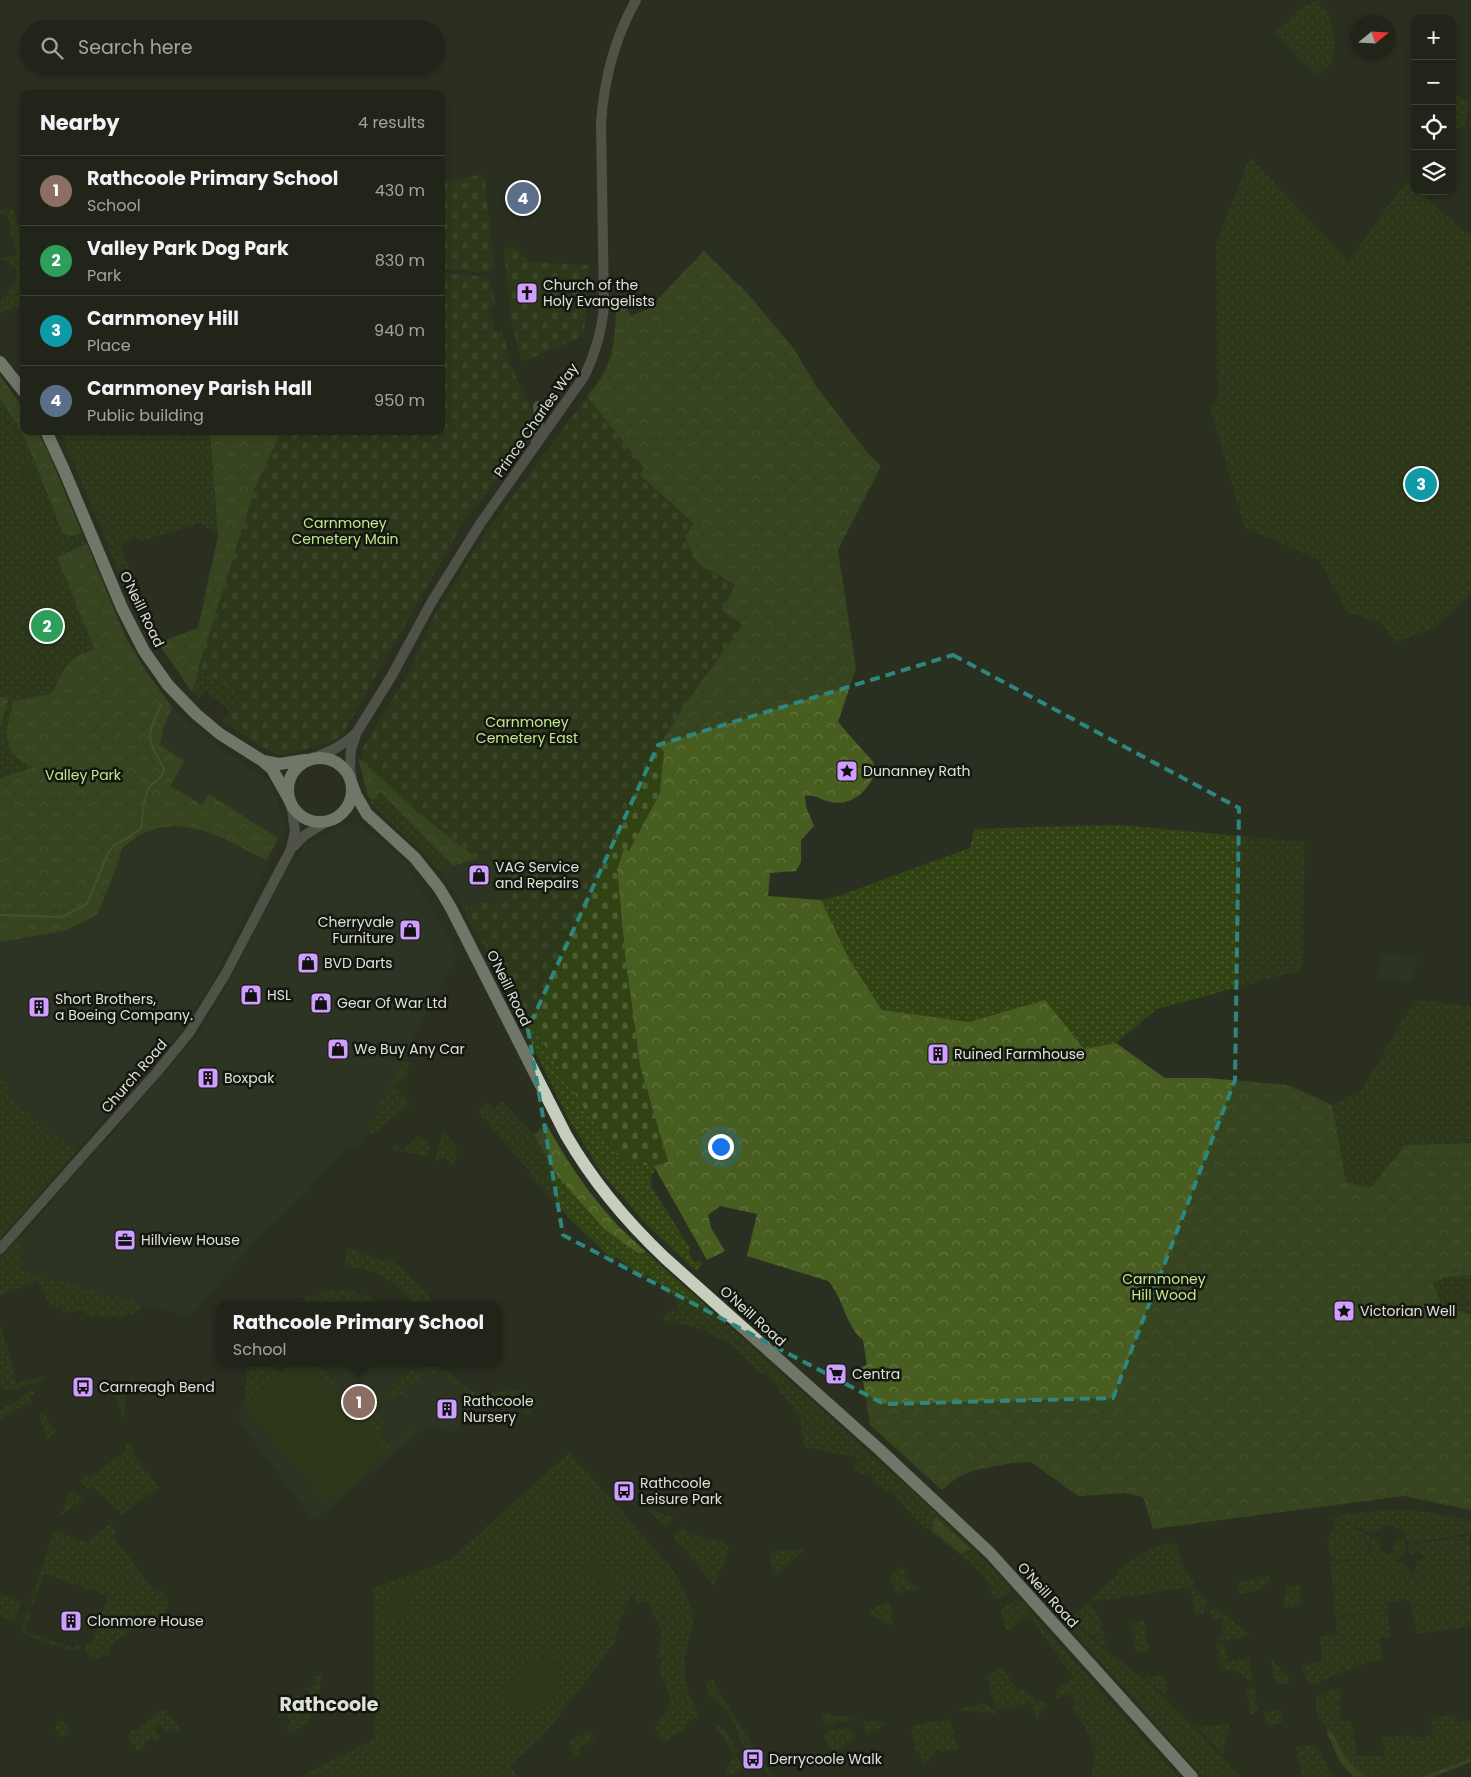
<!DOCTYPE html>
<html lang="en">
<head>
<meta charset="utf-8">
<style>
	body { margin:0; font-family:Poppins,sans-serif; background:#282c22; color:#f1f3f6 }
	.controls { position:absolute; right:15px; top:15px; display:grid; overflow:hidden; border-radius:10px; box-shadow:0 2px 8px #0003 }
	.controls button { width:45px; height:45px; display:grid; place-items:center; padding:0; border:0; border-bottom:1px solid #3d4138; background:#202419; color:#f1f3f6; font:25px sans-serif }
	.compass { position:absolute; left:1351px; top:15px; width:45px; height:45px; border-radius:50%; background:#202419; box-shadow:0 2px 8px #0003; rotate:72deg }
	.you { position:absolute; left:720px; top:1146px; width:18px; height:18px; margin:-12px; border:4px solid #fff; border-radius:50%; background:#1a73e8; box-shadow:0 0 0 8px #1a73e833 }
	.badge { display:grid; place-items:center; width:32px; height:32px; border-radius:50%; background:#cf9eff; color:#fff; font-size:16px; font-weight:700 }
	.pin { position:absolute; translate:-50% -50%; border:2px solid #fff; box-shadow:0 1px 5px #0006 }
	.popup { position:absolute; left:216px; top:1302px; width:285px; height:65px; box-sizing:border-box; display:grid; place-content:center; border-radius:10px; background:#202419; filter:drop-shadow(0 1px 4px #0005); font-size:16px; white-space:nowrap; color:#a2a4a2 }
	.popup b { font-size:19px; color:#f1f3f6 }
	.popup::after { content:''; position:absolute; left:50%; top:100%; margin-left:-10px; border:10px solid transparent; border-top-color:#202419 }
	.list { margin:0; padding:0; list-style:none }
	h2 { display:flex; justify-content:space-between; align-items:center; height:65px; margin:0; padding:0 20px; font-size:21px }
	h2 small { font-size:16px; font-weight:400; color:#a2a4a2 }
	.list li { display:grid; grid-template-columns:32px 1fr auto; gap:15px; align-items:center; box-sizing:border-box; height:70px; padding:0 20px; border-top:1px solid #3d4138 }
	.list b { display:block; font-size:19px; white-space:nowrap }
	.list p { margin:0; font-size:16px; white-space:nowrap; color:#a2a4a2 }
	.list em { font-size:16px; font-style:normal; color:#a2a4a2 }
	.icon { flex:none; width:28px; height:28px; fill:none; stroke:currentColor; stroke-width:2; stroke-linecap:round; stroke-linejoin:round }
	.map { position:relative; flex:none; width:1471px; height:1777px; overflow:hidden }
	.search { position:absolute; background:#202419; box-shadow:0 2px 8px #0003; left:20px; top:20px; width:425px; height:55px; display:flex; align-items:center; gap:12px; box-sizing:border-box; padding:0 18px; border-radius:28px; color:#a2a4a2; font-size:19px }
	.panel { position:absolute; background:#202419; box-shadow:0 2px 8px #0003; left:20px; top:90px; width:425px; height:345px; border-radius:10px }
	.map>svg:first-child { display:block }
	.built { fill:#323a26 }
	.green { fill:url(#green-dots) }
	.forest { fill:url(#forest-crowns) }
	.cemetery { fill:url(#cemetery-stones) }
	.pitch { fill:#314313 }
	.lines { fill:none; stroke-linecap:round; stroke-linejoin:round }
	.stream { stroke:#627a3c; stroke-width:2 }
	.minor { stroke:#7a7d76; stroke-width:10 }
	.major { stroke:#c7cebe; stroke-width:12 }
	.marked { fill:none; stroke:#2e867e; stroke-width:4; stroke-dasharray:10 6; stroke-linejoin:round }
	.labels { text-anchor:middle; stroke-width:5; stroke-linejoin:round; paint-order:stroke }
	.poi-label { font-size:14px; fill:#dde1d7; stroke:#141710; text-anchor:start }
	.street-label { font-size:14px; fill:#dde1d7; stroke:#141710 }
	.park-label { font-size:14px; fill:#c2e78c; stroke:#141710 }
	.district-label { font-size:19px; font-weight:bold; fill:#dde1d7; stroke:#141710 }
</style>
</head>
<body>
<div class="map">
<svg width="1471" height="1777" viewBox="0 0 1471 1777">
	<defs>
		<pattern id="green-dots" width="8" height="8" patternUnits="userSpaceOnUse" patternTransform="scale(1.25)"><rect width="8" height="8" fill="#314313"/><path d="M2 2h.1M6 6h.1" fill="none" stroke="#4e5e35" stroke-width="1.8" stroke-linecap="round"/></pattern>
		<pattern id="forest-crowns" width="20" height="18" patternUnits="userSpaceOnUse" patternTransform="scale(1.25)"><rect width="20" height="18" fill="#485e20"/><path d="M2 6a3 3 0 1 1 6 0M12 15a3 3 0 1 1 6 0" fill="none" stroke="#627540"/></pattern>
		<pattern id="cemetery-stones" width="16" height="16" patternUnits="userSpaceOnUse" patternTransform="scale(1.25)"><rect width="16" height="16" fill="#314313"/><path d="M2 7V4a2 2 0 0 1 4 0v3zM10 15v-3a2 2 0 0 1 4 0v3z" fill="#4e5e35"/></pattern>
	</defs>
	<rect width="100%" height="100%" fill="#2a3021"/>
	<g class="built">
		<polygon points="172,707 212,742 270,782 286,827 212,984 177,1036 75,1152 15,1099 0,1076 0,942 67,930 97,914 120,857 121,849 147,832 179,825 198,828 266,859 278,838 209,794 202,805 169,785 160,745 164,726"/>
		<polygon points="358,823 380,839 409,865 408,868 458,954 400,1063 366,1136 357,1149 348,1147 308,1188 307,1191 254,1242 190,1316 143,1305 29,1272 24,1268 19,1259 19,1247 26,1236 24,1234 203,1029 204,1023 217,1003 291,863 295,863 305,845 328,834 329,831 347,824"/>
		<polygon points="477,859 495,867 503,899 463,907 439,870"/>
		<polygon points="1382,954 1417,957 1417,969 1411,970 1411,973 1416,974 1413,982 1378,978"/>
		<polygon points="248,1363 273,1363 281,1372 291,1363 435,1363 458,1390 474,1399 469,1417 451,1433 429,1425 314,1521 236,1416 243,1408"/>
	</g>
	<g class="green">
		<polygon points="1317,1 1329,14 1335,42 1332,64 1317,76 1274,33 1301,8"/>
		<polygon points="1457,95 1468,101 1466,125 1458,129 1452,121 1452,97"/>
		<polygon points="1250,158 1349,261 1406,181 1415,189 1415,191 1418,191 1465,232 1471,233 1471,593 1437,626 1397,643 1381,623 1347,612 1319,560 1245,528 1210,408 1218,399 1216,243"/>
		<path d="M13,208L24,246V304L0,313V300C15,286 29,267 0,259L16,255L7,213L0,214V210Z"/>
		<path d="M0,376L24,409V431H37L42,440L126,638L147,673L172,707L164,726L160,745L184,761L170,786L202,805L209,794L278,838L266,860C229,842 189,814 147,832C138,835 129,843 121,849L120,857L98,914L67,930L0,942Z"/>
		<polygon points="60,431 210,431 218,535 200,523 141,541 136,537 120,544 130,570 119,572"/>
		<polygon points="198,669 241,693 229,710 205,691 199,698 192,692"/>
		<polygon points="380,792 453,866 439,870 423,852 371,804 368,797 374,800"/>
		<polygon points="1119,825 1305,842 1302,970 1157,1009 1116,1043 1084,1049 1045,1000 969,1022 882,1010 849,959 821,900 838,896 970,848 974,829"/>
		<polygon points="466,906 507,984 584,1108 621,1161 654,1166 656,1170 652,1174 651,1186 691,1250 688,1252 694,1263 699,1261 703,1264 696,1271 646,1224 601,1172 566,1114 482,943 461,907"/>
		<polygon points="1415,1000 1471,1006 1471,1142 1405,1145 1372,1188 1346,1182 1332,1105 1361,1091"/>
		<polygon points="408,1061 411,1064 406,1070 409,1074 395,1086 410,1104 371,1135 368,1131 400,1063"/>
		<polygon points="0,1076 15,1099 75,1152 31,1204 0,1236"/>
		<path d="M502,1101L534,1135L556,1174L638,1253L646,1252L942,1518L1003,1579L1009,1586L1011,1593L999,1599L992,1595L984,1577L974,1566L919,1523L893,1493L876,1485L872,1481V1476L854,1471L857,1458L803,1447C803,1420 798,1411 779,1392L778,1387L765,1373H761L730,1344L710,1334L708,1331L673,1322L669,1324L663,1320V1317L668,1311L672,1310L676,1314L679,1310L675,1304L676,1300L674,1297L665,1296L668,1292L648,1275L643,1279L617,1257L613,1260L569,1218L528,1174L530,1172L477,1111L487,1102L494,1109Z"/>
		<polygon points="444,1128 446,1131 445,1133 458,1150 454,1165 451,1164 451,1161 439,1158 438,1161 435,1160"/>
		<polygon points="420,1137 427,1141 430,1146 426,1157 393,1149 392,1148 395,1145 402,1150 417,1138"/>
		<path d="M20,1237L24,1238C15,1250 17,1262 29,1272L143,1305L137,1313L118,1317L98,1316L90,1318L83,1311L63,1313L62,1307L51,1308L37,1281L0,1295V1257Z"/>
		<path d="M346,1248L357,1249L359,1252L383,1260L386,1258L409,1273V1276C418,1285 432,1293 432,1306H416C395,1282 380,1268 346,1267Z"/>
		<polygon points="1471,1275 1471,1314 1442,1307 1433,1283 1447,1277"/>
		<path d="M330,1290C349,1290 369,1293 384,1306H294L308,1297Z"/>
		<path d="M0,1323L17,1383L46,1376V1380C37,1381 11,1392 6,1391C3,1390 2,1387 0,1385Z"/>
		<polygon points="248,1363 273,1363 281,1372 248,1401 246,1390"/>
		<polygon points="312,1363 317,1363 354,1407 359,1403 354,1397 364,1388 370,1394 378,1388 384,1396 374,1404 372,1401 369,1406 374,1412 376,1410 388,1425 380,1432 390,1445 415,1424 415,1427 388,1452"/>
		<polygon points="419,1363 435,1363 440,1370 432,1376 430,1376"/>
		<polygon points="416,1367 423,1374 404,1391 408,1397 405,1399 401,1393 392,1400 386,1392"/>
		<path d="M446,1370H448C456,1379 464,1388 476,1392C498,1399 518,1379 537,1401V1406L528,1415L515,1404L505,1405L500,1400L496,1403L491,1397C467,1400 457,1388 443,1372Z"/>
		<path d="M154,1381V1386L126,1387L125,1420C120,1412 111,1388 125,1383C133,1380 146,1382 154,1381Z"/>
		<polygon points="34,1390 35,1395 30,1396 32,1403 13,1411 0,1420 0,1410 22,1398 24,1394"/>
		<polygon points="43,1413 56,1431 48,1440 39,1415"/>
		<polygon points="128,1442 134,1446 132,1452 159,1488 122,1514 93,1487 87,1490 80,1480 84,1475 89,1478 126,1451 125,1444"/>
		<path d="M569,1452L669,1565C680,1581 692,1602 693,1622C693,1630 688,1640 687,1648C681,1672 687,1695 700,1716L685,1724L684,1730L664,1741L659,1739L653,1727C678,1702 672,1699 658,1670H660L662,1660L657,1658L662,1629L658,1625L648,1602L636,1603L634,1593L631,1596L620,1620L614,1644L545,1734L510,1765L518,1777H300L375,1738L373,1588L452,1559Z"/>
		<polygon points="72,1492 77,1493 83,1499 61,1515 69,1493"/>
		<polygon points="648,1509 674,1517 665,1527"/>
		<polygon points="1397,1509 1427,1512 1471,1520 1471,1533 1411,1543 1408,1542 1401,1529 1388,1526 1369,1533 1342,1520 1338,1515"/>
		<path d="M1334,1516L1371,1537C1367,1547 1368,1556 1377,1562C1371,1554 1367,1546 1374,1535L1381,1541L1379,1547L1381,1552L1388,1555L1394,1552V1542L1403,1537C1409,1550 1403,1558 1392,1565L1401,1561L1419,1581L1414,1574L1417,1561L1423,1559L1422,1553L1417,1551L1413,1555L1408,1553L1409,1545L1470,1535L1471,1626L1417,1634L1410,1600L1387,1603L1388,1610L1335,1617L1331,1567L1359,1556L1332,1564L1327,1539L1335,1527L1334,1522L1328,1517Z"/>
		<path d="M111,1523L117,1532L113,1536L156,1593L161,1590C171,1603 171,1607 157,1618L154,1614L108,1647L111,1653C103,1659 98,1659 88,1656L85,1650L87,1642L92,1644L108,1595L44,1574L43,1575L33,1604L31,1600L54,1530L86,1542Z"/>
		<polygon points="681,1527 683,1527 687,1531 690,1533 724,1543 729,1548 714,1587 706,1575 673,1538 675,1534"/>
		<polygon points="1168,1542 1177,1546 1183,1566 1195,1586 1093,1602 1091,1599 1117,1576 1117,1570 1148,1550"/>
		<polygon points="806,1549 777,1574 771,1566 770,1554 773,1551"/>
		<polygon points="900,1566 908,1572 905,1578 921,1590 906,1590 897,1595 889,1577"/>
		<polygon points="1269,1576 1270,1582 1267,1586 1263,1585 1263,1589 1239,1594 1237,1582"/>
		<polygon points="1300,1585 1302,1604 1298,1605 1296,1607 1285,1608 1283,1596 1286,1595 1287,1587"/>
		<polygon points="1196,1588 1208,1602 1203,1614 1195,1615 1191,1589"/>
		<polygon points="0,1594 21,1601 14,1621 0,1617"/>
		<path d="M1017,1600L1023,1602L1032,1612L1012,1628L1006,1630C999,1611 999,1609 1017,1600Z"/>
		<polygon points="1089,1602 1099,1617 1108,1650 1070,1618"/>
		<polygon points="883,1603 888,1603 891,1607 893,1627 869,1614 872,1610"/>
		<polygon points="1215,1607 1250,1635 1249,1636 1219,1641 1218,1635 1224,1634 1222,1626 1224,1625 1222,1618 1214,1619 1211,1616 1210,1611"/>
		<polygon points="27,1611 31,1612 25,1628 28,1633 74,1648 76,1644 81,1646 80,1648 73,1651 24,1635 21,1629"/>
		<polygon points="1387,1611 1391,1637 1380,1638 1383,1660 1368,1663 1345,1671 1316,1684 1309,1682 1300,1665 1321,1662 1322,1656 1320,1637 1337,1634 1336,1618"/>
		<path d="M1032,1614L1178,1777H1092C1096,1744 1092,1735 1072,1709L1076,1701L1068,1694L1057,1698L1055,1696L1059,1687L1074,1678L1029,1616Z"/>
		<polygon points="1068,1621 1142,1678 1166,1699 1242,1777 1204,1777 1066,1623"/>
		<polygon points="1144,1621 1149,1651 1138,1653 1136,1652 1131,1623"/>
		<polygon points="1217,1643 1225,1643 1228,1660 1219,1662"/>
		<polygon points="1271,1657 1284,1674 1286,1674 1291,1683 1275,1684"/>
		<path d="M1249,1658L1253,1681C1247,1680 1247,1678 1242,1674C1237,1671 1227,1670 1221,1670L1220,1663Z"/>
		<polygon points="1002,1667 1018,1691 1022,1688 1035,1698 1046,1704 1037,1719 1030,1702 1009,1710 1008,1707 1000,1710 994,1706 987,1676"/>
		<path d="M322,1673C319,1700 318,1721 290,1733L286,1728L291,1723L286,1715L279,1717C279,1704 289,1700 299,1694L305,1703L311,1699L307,1689L316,1683L314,1677Z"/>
		<polygon points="1163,1675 1165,1677 1168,1697 1145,1678"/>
		<polygon points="713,1680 718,1690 773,1777 769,1777 759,1762 757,1762 752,1755 751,1756 737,1735 739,1732 718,1702 715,1702 709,1694 706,1682"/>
		<polygon points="1251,1687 1254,1687 1258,1708 1253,1714 1250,1713 1246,1690"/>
		<polygon points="1333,1688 1340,1689 1342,1697 1339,1699 1341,1721 1351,1721 1357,1755 1384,1757 1383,1738 1412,1734 1413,1738 1432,1735 1433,1732 1431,1718 1456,1715 1458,1722 1471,1720 1471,1758 1422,1777 1366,1777 1355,1770 1342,1752 1332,1731 1320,1720 1315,1702 1316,1697"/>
		<polygon points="983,1703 997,1711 996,1713 959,1711 959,1709"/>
		<polygon points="1281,1709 1283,1722 1266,1725 1264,1713"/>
		<polygon points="158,1710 167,1711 181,1730 177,1732 174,1728 167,1732 160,1724 155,1728 160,1736 155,1741 151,1737 144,1742 145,1749 141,1751 138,1751 129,1739 128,1734 135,1729 138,1729 156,1714"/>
		<polygon points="822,1713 859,1719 827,1724 823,1722 821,1719"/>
		<polygon points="60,1719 68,1725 68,1734 63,1737 58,1736 55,1730 58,1720"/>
		<path d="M950,1719L958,1747L955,1750L950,1749L949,1751L945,1750L944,1752L937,1749L925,1766C919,1755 909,1740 912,1727L916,1725Z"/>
		<polygon points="863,1720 888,1724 866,1735"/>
		<path d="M714,1724C726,1725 732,1742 738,1751L735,1755L745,1769L726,1777L727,1768L734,1755Z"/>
		<polygon points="1228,1724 1229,1729 1223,1754 1198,1728 1198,1726"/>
		<polygon points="847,1728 850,1729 856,1740 831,1753 824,1738 825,1733 829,1731"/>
		<polygon points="590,1730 595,1739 579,1748 581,1755 575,1757 569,1741"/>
		<path d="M1306,1745L1316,1746C1323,1755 1326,1767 1333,1777H1300L1301,1775L1296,1747Z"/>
	</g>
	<g class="forest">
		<path d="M704,251L748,294L792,346L818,389L871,457L881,466L838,550L856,668L838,722L873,762C877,770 874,774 871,781C862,798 843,808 824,800C816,797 814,795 805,796L806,807L814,826L801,840V862L796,871L770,873L768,896L821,900L849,959L882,1010L969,1022L1045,1000L1084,1049L1116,1043L1165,1078H1207L1288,1085L1332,1105L1346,1182L1371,1188L1405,1145L1471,1143V1275L1447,1277L1433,1283L1442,1307L1471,1314V1510L1404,1496L1153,1529L1143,1497L1126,1493L1078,1496L1031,1462L1013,1463L975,1470L958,1477L942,1490L870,1425L861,1367L867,1365L863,1340C845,1326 844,1298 828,1281L747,1256L757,1214L720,1206L708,1215L711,1228L725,1251L707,1260L654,1166L668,1162L640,1066L625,956L617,869L624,848L629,850L660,793L659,746L685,704L722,610L735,585L695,561L685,537L693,523L640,475L644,467L587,397C593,389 600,380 605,371C615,352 615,329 616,308L625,306L631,316L648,309Z"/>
		<polygon points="0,376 24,409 24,431 37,431 48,452 82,533 70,536 63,533 25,438 0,397"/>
		<polygon points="210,431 280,431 274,448 255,488 192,692 158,643 198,628 218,535"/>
		<path d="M87,544L126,638L147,673L172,707L164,726L160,745L184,761L170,786L202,805L209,794L278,838L266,860C229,842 189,814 147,832C138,835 129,843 121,849L120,857L98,914L67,930L0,942V778L32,768L12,753L6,734L13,701L52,694C58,681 64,665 76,657C82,653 89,653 94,648L57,557Z"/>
		<polygon points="0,697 9,697 0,728"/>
		<polygon points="358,758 362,760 418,812 477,859 453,866 380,792 374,800 368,797"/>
		<path d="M546,1123C564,1157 586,1190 612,1219C622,1231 635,1241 646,1252L638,1253L604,1229L556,1174L534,1135Z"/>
		<polygon points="935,1517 971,1549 960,1553 932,1530"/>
		<path d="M1328,1728C1335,1734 1337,1742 1341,1750C1346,1761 1355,1770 1366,1777H1354L1340,1762L1327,1733Z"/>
		<polygon points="1471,1758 1471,1762 1433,1777 1422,1777"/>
	</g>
	<g class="cemetery">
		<polygon points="484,174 494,268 488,272 441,269 441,182"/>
		<polygon points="513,245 530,262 589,265 584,336 522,362 512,325 504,250"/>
		<polygon points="441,273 487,277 490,280 496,306 489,307 495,331 502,330 513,371 532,409 535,426 492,486 463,523 341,737 333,741 286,755 277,754 257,744 222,721 241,693 198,669 255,488 274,448 280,431 441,431"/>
		<polygon points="587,397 644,467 640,475 693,523 685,537 695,561 735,586 722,610 743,625 685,704 659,746 664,752 660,793 629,851 624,848 617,869 625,956 640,1066 668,1162 654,1166 622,1162 584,1108 507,984 465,906 503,899 495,867 477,859 418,812 362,760 362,749 409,672 435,614 486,532"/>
	</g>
	<g class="pitch">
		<polygon points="35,464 39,475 23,482 19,471"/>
		<polygon points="291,1363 312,1363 388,1452 326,1505 244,1405"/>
		<polygon points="596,1556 618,1581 606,1592 584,1567"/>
		<polygon points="395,1582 413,1587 403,1622 385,1617"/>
		<path d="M549,1657C586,1673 525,1737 505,1694C515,1671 522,1659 549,1657Z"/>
	</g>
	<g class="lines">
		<path class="stream" d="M0,915L61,917L87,904L107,855L112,847L141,829C142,819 144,794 150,786C156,780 163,778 164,769C147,736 145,740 161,705"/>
		<g class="minor">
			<polyline points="536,442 539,421 538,406"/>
			<path d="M311,759C329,752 343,746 356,733"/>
			<path d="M352,783L350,767L351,750L357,732L391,677L431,603L480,524L585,375C596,352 602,331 604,306L601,123C604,79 614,39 636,0"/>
			<polyline points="293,847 305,835 326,822"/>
			<polyline points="0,1249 157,1072 189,1033 225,975 291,849 295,831 291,803"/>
		</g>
		<g class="major">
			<polyline points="0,362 24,392"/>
			<polyline points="46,431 64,470 122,608 144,651 168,685 196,714 220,734 263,761 272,769 289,799"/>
			<circle cx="320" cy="790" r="32"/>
			<polyline points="263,761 279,764 305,760"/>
			<path d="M352,784L356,795L367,814L415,858L439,888L451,908L566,1135C593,1182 626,1221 665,1258L880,1450L990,1553L1192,1777"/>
		</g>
	</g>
	<path d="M0 0H1471V1777H0ZM953,655L1239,808L1235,1080L1113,1398L884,1404L563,1235L528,1029L658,745Z" fill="#2a3021" fill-opacity=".55" fill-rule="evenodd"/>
	<path class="marked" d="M953,655L1239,808L1235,1080L1113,1398L884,1404L563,1235L528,1029L658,745Z"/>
	<defs>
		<g id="church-square" transform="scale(1.125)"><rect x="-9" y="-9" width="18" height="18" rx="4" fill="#cf9eff" stroke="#141710"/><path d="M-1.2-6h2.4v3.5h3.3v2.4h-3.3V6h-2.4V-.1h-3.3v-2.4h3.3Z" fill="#111"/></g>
		<g id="sight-square" transform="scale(1.125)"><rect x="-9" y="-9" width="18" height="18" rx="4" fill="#cf9eff" stroke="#141710"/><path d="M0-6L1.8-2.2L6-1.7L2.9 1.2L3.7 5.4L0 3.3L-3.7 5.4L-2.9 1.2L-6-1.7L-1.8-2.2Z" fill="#111"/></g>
		<g id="shop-square" transform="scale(1.125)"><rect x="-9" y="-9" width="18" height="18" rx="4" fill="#cf9eff" stroke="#141710"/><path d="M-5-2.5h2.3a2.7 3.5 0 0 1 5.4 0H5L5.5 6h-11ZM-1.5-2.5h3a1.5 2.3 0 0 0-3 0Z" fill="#111"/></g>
		<g id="building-square" transform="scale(1.125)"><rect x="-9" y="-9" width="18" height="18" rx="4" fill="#cf9eff" stroke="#141710"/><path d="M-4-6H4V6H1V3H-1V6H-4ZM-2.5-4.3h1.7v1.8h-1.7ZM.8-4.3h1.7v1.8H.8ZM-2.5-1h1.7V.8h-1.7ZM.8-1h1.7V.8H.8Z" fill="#111"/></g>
		<g id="office-square" transform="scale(1.125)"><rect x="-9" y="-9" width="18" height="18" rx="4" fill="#cf9eff" stroke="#141710"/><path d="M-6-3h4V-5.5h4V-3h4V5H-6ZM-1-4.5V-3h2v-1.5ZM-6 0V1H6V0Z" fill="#111"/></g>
		<g id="supermarket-square" transform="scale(1.125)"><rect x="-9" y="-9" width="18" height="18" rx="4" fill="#cf9eff" stroke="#141710"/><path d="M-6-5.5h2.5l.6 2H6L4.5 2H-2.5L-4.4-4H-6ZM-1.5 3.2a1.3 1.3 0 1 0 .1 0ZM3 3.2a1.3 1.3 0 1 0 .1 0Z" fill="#111"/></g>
		<g id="bus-square" transform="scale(1.125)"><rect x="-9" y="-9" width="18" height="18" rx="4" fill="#cf9eff" stroke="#141710"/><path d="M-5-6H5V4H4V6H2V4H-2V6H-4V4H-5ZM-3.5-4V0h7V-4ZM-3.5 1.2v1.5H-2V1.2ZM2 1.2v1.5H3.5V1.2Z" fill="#111"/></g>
	</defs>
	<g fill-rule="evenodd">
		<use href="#church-square" x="527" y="293"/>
		<use href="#sight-square" x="847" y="771"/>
		<use href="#shop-square" x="479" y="875"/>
		<use href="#shop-square" x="410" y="930"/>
		<use href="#shop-square" x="308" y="963"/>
		<use href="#shop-square" x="251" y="995"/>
		<use href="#shop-square" x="321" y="1003"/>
		<use href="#building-square" x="39" y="1007"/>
		<use href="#shop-square" x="338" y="1049"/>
		<use href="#building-square" x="938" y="1054"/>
		<use href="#building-square" x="208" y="1078"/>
		<use href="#office-square" x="125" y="1240"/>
		<use href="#sight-square" x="1344" y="1311"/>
		<use href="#supermarket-square" x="836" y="1374"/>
		<use href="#bus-square" x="83" y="1387"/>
		<use href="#building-square" x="447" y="1409"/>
		<use href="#bus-square" x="624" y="1491"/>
		<use href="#building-square" x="71" y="1621"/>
		<use href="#bus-square" x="753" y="1759"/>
	</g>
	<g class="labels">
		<g class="poi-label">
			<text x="543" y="290">Church of the<tspan x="543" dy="16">Holy Evangelists</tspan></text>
			<text x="863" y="776">Dunanney Rath</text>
			<text x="495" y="872">VAG Service<tspan x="495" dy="16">and Repairs</tspan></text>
			<text x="394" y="927" text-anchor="end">Cherryvale<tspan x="394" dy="16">Furniture</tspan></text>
			<text x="324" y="968">BVD Darts</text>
			<text x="267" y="1000">HSL</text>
			<text x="55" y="1004">Short Brothers,<tspan x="55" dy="16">a Boeing Company.</tspan></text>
			<text x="337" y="1008">Gear Of War Ltd</text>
			<text x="354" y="1054">We Buy Any Car</text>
			<text x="954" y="1059">Ruined Farmhouse</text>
			<text x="224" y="1083">Boxpak</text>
			<text x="141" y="1245">Hillview House</text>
			<text x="1360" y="1316">Victorian Well</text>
			<text x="852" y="1379">Centra</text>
			<text x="99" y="1392">Carnreagh Bend</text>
			<text x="463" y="1406">Rathcoole<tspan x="463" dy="16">Nursery</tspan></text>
			<text x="640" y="1488">Rathcoole<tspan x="640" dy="16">Leisure Park</tspan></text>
			<text x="87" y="1626">Clonmore House</text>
			<text x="769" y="1764">Derrycoole Walk</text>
		</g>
		<g class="street-label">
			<text transform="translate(536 420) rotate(-55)" y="5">Prince Charles Way</text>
			<text transform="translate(142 609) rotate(64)" y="5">O'Neill Road</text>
			<text transform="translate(509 988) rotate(64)" y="5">O'Neill Road</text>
			<text transform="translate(134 1076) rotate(-49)" y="5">Church Road</text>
			<text transform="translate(753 1316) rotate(42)" y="5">O'Neill Road</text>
			<text transform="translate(1048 1595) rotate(48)" y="5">O'Neill Road</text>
		</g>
		<g class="park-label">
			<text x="345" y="528">Carnmoney<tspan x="345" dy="16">Cemetery Main</tspan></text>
			<text x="527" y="727">Carnmoney<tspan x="527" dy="16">Cemetery East</tspan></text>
			<text x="83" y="780">Valley Park</text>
			<text x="1164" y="1284">Carnmoney<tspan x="1164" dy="16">Hill Wood</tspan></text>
		</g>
		<g class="district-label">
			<text x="329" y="1711">Rathcoole</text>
		</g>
	</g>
</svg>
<div class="controls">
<button>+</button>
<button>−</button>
<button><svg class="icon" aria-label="locate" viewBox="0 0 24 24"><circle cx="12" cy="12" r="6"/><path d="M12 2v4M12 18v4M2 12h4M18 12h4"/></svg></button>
<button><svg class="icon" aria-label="layers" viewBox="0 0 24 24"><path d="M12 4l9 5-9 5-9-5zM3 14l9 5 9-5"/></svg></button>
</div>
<svg class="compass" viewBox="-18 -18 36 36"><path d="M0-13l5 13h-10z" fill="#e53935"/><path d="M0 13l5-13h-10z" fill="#a2a4a2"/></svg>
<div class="you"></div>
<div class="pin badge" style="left:359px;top:1402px;background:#8d6e63">1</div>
<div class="popup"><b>Rathcoole Primary School</b>School</div>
<div class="pin badge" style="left:47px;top:626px;background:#2e9e5b">2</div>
<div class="pin badge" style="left:1421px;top:484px;background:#0f9aa8">3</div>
<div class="pin badge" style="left:523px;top:198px;background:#5c6f8a">4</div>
<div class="search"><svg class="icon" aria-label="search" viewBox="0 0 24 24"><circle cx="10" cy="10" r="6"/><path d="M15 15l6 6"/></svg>Search here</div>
<section class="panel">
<h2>Nearby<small>4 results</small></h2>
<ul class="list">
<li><span class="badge" style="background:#8d6e63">1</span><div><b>Rathcoole Primary School</b><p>School</p></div><em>430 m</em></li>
<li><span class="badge" style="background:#2e9e5b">2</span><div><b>Valley Park Dog Park</b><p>Park</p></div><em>830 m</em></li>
<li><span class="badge" style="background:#0f9aa8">3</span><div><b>Carnmoney Hill</b><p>Place</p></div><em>940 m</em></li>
<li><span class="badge" style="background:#5c6f8a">4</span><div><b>Carnmoney Parish Hall</b><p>Public building</p></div><em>950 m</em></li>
</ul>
</section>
</div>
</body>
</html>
